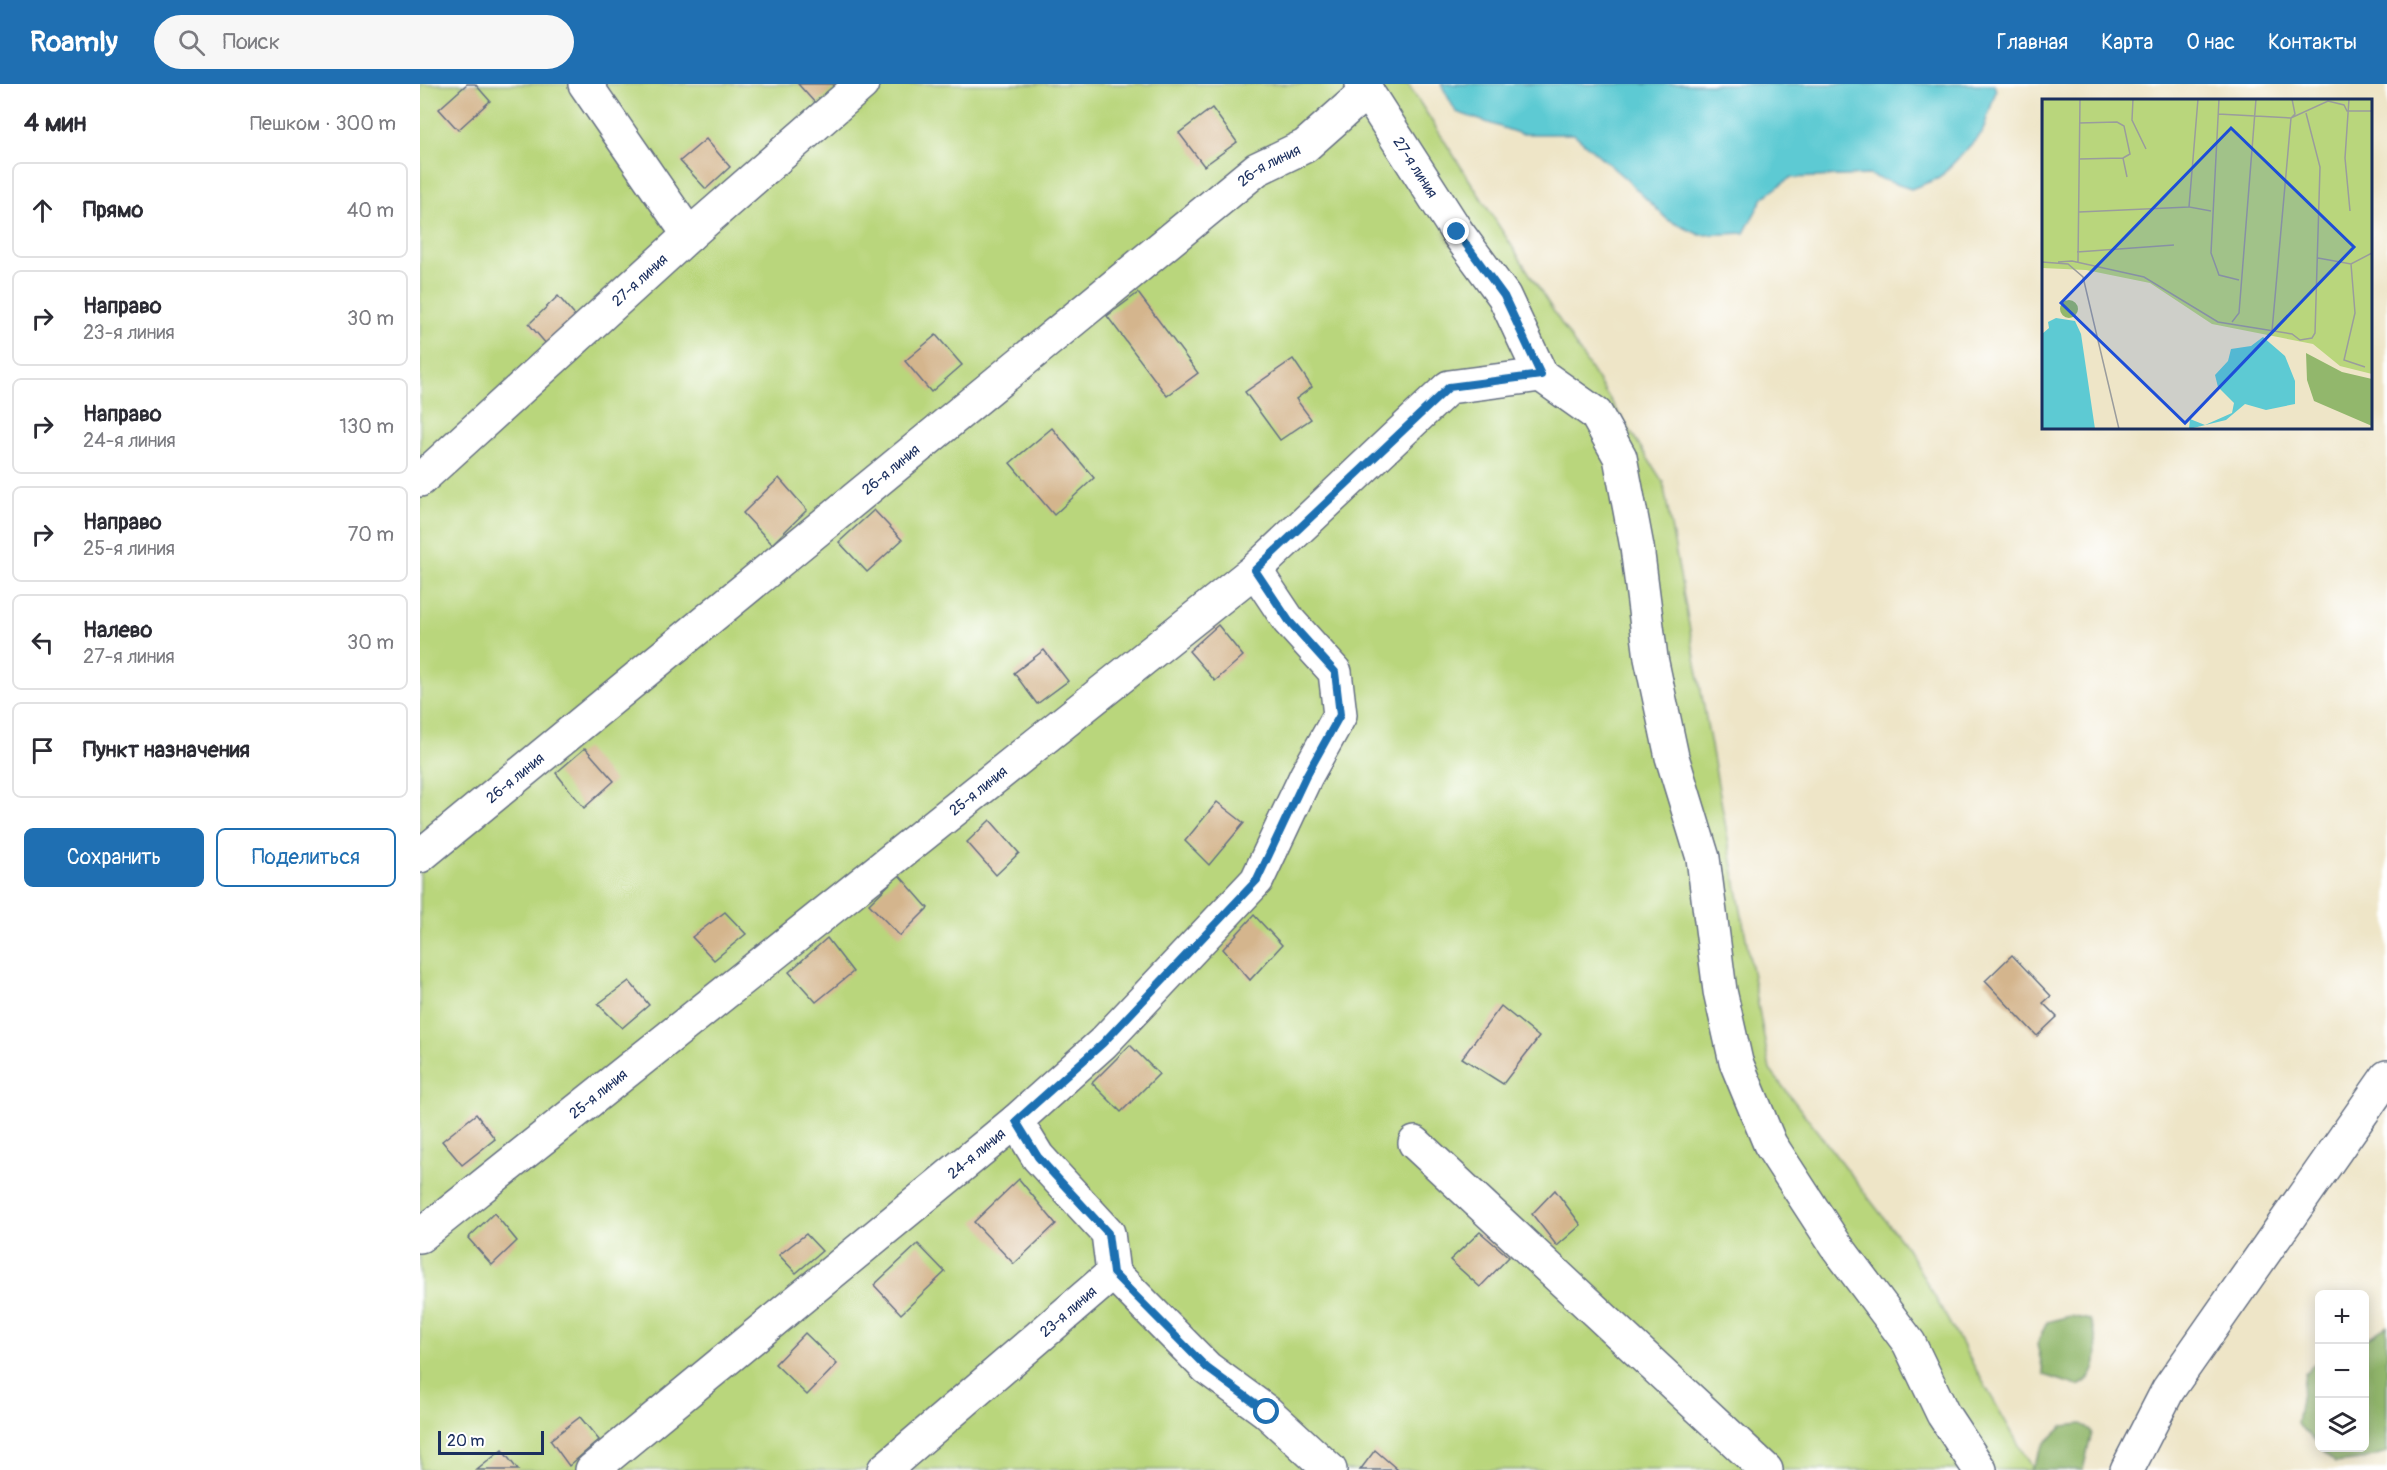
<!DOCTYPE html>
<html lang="ru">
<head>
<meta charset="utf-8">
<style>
	body { margin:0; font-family:Pangolin,sans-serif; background:#f7f7f7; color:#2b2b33 }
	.controls { position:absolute; right:18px; bottom:18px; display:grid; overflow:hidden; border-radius:9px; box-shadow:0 3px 15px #0003 }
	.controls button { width:54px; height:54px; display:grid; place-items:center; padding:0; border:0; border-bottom:2px solid #e1e1e2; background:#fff; color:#2b2b33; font:30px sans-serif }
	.scale { position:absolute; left:18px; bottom:15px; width:106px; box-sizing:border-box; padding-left:6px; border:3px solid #1b2f5e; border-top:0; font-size:16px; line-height:21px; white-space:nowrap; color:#1b2f5e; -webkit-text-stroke:4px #fff; paint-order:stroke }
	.stop { position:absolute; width:18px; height:18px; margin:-14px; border:4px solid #1f6fb2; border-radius:50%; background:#fff }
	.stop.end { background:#1f6fb2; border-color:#fff; box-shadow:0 2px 6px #0008 }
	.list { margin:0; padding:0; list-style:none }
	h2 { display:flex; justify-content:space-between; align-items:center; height:78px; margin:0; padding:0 24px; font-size:26px }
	h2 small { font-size:20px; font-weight:400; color:#7c7c81 }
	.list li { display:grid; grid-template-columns:39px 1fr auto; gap:18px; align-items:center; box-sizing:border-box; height:96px; margin:0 12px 12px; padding:0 12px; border:2px solid #e1e1e2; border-radius:9px }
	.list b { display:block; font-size:22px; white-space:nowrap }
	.list p { margin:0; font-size:20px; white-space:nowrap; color:#7c7c81 }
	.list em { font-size:20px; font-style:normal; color:#7c7c81 }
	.actions { display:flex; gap:12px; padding:18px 24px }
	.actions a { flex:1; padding:14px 0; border:2px solid #1f6fb2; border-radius:9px; text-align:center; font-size:21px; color:#1f6fb2 }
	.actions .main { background:#1f6fb2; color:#fff }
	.icon { flex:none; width:33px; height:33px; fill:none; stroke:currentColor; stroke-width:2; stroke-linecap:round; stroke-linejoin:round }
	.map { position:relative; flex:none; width:1967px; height:1386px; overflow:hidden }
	header { display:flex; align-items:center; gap:36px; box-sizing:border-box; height:84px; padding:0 30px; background:#1f6fb2; color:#fff }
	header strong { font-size:28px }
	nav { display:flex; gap:33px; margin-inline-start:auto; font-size:21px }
	.search { width:420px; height:54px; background:#f7f7f7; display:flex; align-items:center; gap:15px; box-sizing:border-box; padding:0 21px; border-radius:33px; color:#7c7c81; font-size:22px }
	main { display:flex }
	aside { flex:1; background:#fff }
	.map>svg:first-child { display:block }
	.green { fill:#b9d67c; stroke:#6a826d; stroke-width:1.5 }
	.forest { fill:#92b76c; stroke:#567365; stroke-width:1.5 }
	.water { fill:#5dcad3; stroke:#3c7c98; stroke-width:1.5 }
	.building { fill:#d4b58d }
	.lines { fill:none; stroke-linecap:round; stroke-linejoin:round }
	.minor-casing { stroke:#656f83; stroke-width:36 }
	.minor { stroke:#fff; stroke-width:33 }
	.route { stroke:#1f6fb2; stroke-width:8 }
	.labels { text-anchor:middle; stroke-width:4.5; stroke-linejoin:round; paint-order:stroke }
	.street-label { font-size:15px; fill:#1b2f5e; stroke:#fff }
	.inset-road { fill:none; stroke:#9a9c9d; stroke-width:1.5 }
	.view { fill:#1d4ed8; fill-opacity:0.15; stroke:#1d4ed8; stroke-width:3 }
	.inset-edge { fill:none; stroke:#1b2f5e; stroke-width:3 }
</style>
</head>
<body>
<header>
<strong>Roamly</strong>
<div class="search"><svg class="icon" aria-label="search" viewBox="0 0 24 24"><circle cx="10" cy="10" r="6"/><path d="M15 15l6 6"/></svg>Поиск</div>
<nav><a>Главная</a><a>Карта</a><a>О нас</a><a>Контакты</a></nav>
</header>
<main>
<aside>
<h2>4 мин<small>Пешком · 300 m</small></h2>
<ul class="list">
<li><svg class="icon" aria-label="ahead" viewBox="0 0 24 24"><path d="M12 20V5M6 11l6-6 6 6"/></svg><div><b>Прямо</b></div><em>40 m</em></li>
<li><svg class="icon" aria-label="right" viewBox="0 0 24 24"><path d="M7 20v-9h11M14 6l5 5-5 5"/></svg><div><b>Направо</b><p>23-я линия</p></div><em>30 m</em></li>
<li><svg class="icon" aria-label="right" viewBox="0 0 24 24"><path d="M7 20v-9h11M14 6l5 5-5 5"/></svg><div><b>Направо</b><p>24-я линия</p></div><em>130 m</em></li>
<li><svg class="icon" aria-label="right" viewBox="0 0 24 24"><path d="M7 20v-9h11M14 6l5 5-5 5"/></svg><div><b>Направо</b><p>25-я линия</p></div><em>70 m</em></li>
<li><svg class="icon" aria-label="left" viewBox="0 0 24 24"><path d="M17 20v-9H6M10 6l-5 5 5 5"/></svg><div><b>Налево</b><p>27-я линия</p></div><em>30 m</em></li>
<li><svg class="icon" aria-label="arrive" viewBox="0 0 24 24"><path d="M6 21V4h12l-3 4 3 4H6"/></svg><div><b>Пункт назначения</b></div></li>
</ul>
<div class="actions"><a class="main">Сохранить</a><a>Поделиться</a></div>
</aside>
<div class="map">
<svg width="1967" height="1386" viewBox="0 0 1967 1386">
	<rect width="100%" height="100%" fill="#fff"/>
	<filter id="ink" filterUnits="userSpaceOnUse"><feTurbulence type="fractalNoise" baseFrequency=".0167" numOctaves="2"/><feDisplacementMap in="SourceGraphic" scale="12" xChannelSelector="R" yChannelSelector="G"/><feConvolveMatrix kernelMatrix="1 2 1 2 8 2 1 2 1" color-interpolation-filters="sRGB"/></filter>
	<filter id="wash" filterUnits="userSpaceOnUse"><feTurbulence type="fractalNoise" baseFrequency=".008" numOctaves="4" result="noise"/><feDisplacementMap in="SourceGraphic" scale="24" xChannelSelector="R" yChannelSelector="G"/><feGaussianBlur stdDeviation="1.35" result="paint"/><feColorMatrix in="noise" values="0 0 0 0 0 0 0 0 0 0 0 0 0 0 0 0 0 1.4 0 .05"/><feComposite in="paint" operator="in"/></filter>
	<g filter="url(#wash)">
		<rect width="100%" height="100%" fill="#eee5c7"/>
		<polygon class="green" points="0,0 988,0 1243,398 1350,986 1487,1164 1613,1386 0,1386"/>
		<g class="forest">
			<path d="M1650,1232L1670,1236C1677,1252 1681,1278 1670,1293C1667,1297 1662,1300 1658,1302L1624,1291L1617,1260L1627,1238Z"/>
			<polygon points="1967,1242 1967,1368 1940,1376 1915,1379 1902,1364 1944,1364 1945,1256"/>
			<polygon points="1899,1275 1899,1360 1877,1340 1885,1290"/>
			<polygon points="1662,1340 1672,1348 1663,1386 1610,1386 1624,1360 1643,1342"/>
		</g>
		<polygon class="water" points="1021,0 1574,0 1576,7 1562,49 1519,94 1491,105 1449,91 1370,94 1343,114 1324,149 1280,151 1248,136 1206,95 1154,50 1101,50 1036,28"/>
		<g id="blocks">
			<g class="building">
				<polygon points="47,0 55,0 70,17 38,46 19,25"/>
				<polygon points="378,0 419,0 396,20"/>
				<polygon points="792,24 817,58 784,82 759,49"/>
				<polygon points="286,55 310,83 286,105 260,77"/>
				<polygon points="718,209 778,289 747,312 687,232"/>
				<polygon points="138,212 157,234 127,261 109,240"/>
				<polygon points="516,251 542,281 511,308 485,277"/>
				<polygon points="873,275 892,303 876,315 891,335 860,356 825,308"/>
				<polygon points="632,344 674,394 634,431 590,379"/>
				<polygon points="359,394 387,426 352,460 323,429"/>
				<polygon points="454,426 482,456 447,488 419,458"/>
				<polygon points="798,541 823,572 795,597 769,567"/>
				<polygon points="624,566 648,597 617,620 594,589"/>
				<polygon points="165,664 194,697 164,724 136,689"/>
				<polygon points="797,718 824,739 789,781 765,757"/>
				<polygon points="570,736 599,769 576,791 547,758"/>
				<polygon points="479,791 508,824 480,852 449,820"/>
				<polygon points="305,828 326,850 294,876 272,853"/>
				<polygon points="834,831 862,861 830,896 803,865"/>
				<polygon points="407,854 433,888 396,918 369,888"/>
				<polygon points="1592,871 1631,912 1623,919 1637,933 1617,952 1565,897"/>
				<polygon points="209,897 229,921 202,944 178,920"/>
				<polygon points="1081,922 1119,953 1083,1000 1042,974"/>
				<polygon points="710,961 739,990 701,1028 672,999"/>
				<polygon points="56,1030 75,1055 42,1081 22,1057"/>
				<polygon points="599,1095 636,1140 594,1180 554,1138"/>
				<polygon points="1135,1106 1161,1141 1137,1162 1112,1130"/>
				<polygon points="74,1129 97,1157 72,1181 48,1154"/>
				<polygon points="1060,1148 1089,1173 1060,1203 1030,1176"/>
				<polygon points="386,1150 402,1167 376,1189 359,1171"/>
				<polygon points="498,1160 525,1188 481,1230 454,1201"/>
				<polygon points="385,1249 417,1280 387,1311 355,1280"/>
				<polygon points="160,1333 179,1356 149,1382 130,1356"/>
				<polygon points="82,1366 98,1386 57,1386"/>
				<polygon points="955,1366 978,1386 940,1386"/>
			</g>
		</g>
	</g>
	<g filter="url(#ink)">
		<use href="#blocks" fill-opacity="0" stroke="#656f83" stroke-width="1.5"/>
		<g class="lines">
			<g class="minor-casing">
				<g id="minor">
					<polyline points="165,0 269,151"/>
					<path id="s1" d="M942,0L1037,148L1084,212L1121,291"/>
					<polyline points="1121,291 1176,330 1200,373 1217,463 1231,574 1252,673 1283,774 1300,907 1316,978 1350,1060 1415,1160 1489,1259 1523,1330 1560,1386"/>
					<path id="s2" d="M0,396L269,151L442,0"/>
					<path id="s3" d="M0,772L837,85L885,62L947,7"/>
					<polyline points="995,1059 1346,1386"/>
					<path id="s4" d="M0,1152L835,486L1029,303L1121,291"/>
					<polyline points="693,1189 787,1284 847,1328 910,1386"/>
					<path id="s5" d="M172,1386L596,1037L683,959L837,796L886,692L920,631L915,588L869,537L835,486"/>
					<path id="s6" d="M464,1386L693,1189L688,1149L618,1073L596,1037"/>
					<polyline points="1707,1386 1748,1306 1967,993"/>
				</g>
			</g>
			<use href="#minor" class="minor"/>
		</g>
	</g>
	<g class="lines" filter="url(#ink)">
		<polyline class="route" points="847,1328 787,1284 693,1189 688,1149 618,1073 596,1037 683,959 837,796 886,692 920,631 915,588 869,537 835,486 1029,303 1121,291 1084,212 1037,148"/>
	</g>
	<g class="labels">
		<g class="street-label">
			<text dy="5" stroke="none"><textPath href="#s3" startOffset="1095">26-я линия</textPath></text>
			<text dy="5" stroke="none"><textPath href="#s1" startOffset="99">27-я линия</textPath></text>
			<text dy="5" stroke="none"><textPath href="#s2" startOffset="297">27-я линия</textPath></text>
			<text dy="5" stroke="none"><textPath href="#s3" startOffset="609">26-я линия</textPath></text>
			<text dy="5" stroke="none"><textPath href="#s3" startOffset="123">26-я линия</textPath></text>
			<text dy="5" stroke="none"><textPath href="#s4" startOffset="714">25-я линия</textPath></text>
			<text dy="5" stroke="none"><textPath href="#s4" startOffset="228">25-я линия</textPath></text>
			<text dy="5" stroke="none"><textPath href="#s5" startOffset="498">24-я линия</textPath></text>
			<text dy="5" stroke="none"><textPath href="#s6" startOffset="243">23-я линия</textPath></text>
		</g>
	</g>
	<g transform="translate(1622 15)">
		<rect width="330" height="330" fill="#eee5c7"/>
		<path d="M0,0H330V275L298,267L271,245L170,225L108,184L44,171L0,169Z" fill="#b9d67c"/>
		<path d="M18 210a9 9 0 1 1 18 0a9 9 0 1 1-18 0ZM264,254L300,273L330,280V327L272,302L265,281Z" fill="#92b76c"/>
		<path d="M14,219L33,222L39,235L53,330H0V235L7,229L6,223ZM221,238L243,257L253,282V305L224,311L203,305L184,321L147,330L148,320L163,326L190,314L192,304L176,288L173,276L186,262L189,250L209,247Z" fill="#5dcad3"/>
		<path class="inset-road" d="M91,0L90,21L104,50M156,0L147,108L169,112M177,0L169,154L177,176L197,181M307,0L303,59L308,112M176,15L249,19L286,2L302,6L305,12H330M37,24L75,23L82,27L88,55L81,59M37,60L81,59L85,78M0,77L1,0M37,113L147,108M35,153L132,146M276,159L309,165L330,154M0,163L26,165L41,178L77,330M16,163L30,162L102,178L176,223L250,235L258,241L270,239L273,234L278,68L264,14M36,163L38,0M309,165L313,214L302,261L323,268M190,223L197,214L214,0M230,232L249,19L253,15L250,0"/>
		<path class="view" d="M189,29L312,148L143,324L19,204Z"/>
		<rect width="330" height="330" class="inset-edge"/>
	</g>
</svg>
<div class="controls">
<button>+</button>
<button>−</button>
<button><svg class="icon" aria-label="layers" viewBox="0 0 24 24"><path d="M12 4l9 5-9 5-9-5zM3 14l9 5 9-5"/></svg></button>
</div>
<div class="scale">20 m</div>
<div class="stop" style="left:847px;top:1328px"></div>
<div class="stop end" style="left:1037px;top:148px"></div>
</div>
</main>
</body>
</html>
